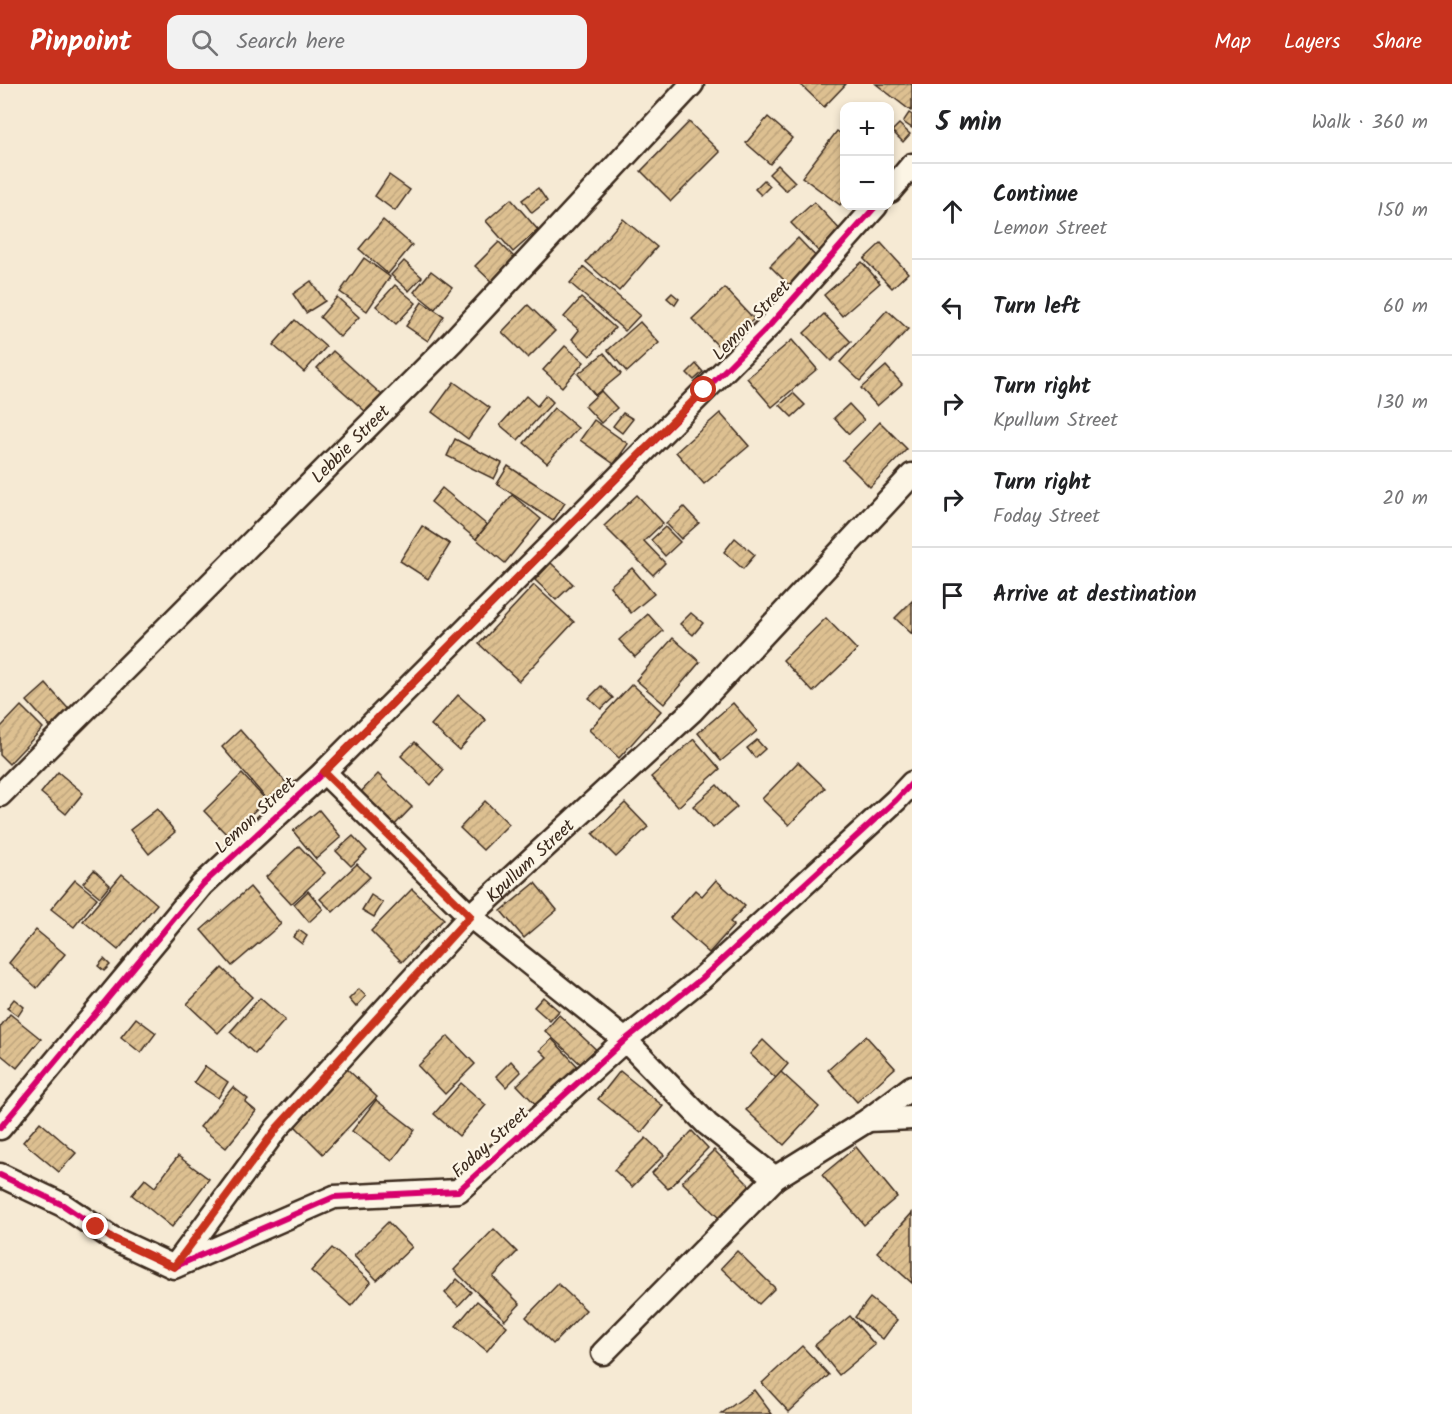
<!DOCTYPE html>
<html lang="en">
<head>
<meta charset="utf-8">
<style>
	body { margin:0; font-family:Kalam,sans-serif; background:#f2f2f2; color:#202124 }
	.controls { position:absolute; right:18px; top:18px; display:grid; overflow:hidden; border-radius:12px; box-shadow:0 3px 9px #0003 }
	.controls button { width:54px; height:54px; display:grid; place-items:center; padding:0; border:0; border-bottom:2px solid #e0e0e0; background:#fff; color:#202124; font:30px sans-serif }
	.stop { position:absolute; width:18px; height:18px; margin:-14px; border:4px solid #c8321e; border-radius:50%; background:#fff }
	.stop.end { background:#c8321e; border-color:#fff; box-shadow:0 2px 6px #0008 }
	.list { margin:0; padding:0; list-style:none }
	h2 { display:flex; justify-content:space-between; align-items:center; height:78px; margin:0; padding:0 24px; font-size:26px }
	h2 small { font-size:20px; font-weight:400; color:#757577 }
	.list li { display:grid; grid-template-columns:39px 1fr auto; gap:18px; align-items:center; box-sizing:border-box; height:96px; padding:0 24px; border-top:2px solid #e0e0e0 }
	.list b { display:block; font-size:22px; white-space:nowrap }
	.list p { margin:0; font-size:20px; white-space:nowrap; color:#757577 }
	.list em { font-size:20px; font-style:normal; color:#757577 }
	.icon { flex:none; width:33px; height:33px; fill:none; stroke:currentColor; stroke-width:2; stroke-linecap:round; stroke-linejoin:round }
	.map { position:relative; flex:none; width:912px; height:1330px; overflow:hidden }
	header { display:flex; align-items:center; gap:36px; box-sizing:border-box; height:84px; padding:0 30px; background:#c8321e; color:#fff }
	header strong { font-size:28px }
	nav { display:flex; gap:33px; margin-inline-start:auto; font-size:21px }
	.search { width:420px; height:54px; background:#f2f2f2; display:flex; align-items:center; gap:15px; box-sizing:border-box; padding:0 21px; border-radius:12px; color:#757577; font-size:22px }
	main { display:flex }
	aside { flex:1; background:#fff }
	.map>svg:first-child { display:block }
	.building { fill:url(#building-hatch); stroke:#3b2a1e; stroke-width:1.5 }
	.lines { fill:none; stroke-linecap:round; stroke-linejoin:round }
	.minor-casing { stroke:#3b2a1e; stroke-width:27 }
	.minor { stroke:#fcf5e5; stroke-width:22 }
	.cycleway-casing { stroke:#fcf5e5; stroke-width:10 }
	.cycleway { stroke:#d6006c; stroke-width:6 }
	.route { stroke:#c8321e; stroke-width:8 }
	.labels { text-anchor:middle; stroke-width:4.5; stroke-linejoin:round; paint-order:stroke }
	.street-label { font-size:18px; fill:#3b2a1e; stroke:#fcf5e5 }
</style>
</head>
<body>
<header>
<strong>Pinpoint</strong>
<div class="search"><svg class="icon" aria-label="search" viewBox="0 0 24 24"><circle cx="10" cy="10" r="6"/><path d="M15 15l6 6"/></svg>Search here</div>
<nav><a>Map</a><a>Layers</a><a>Share</a></nav>
</header>
<main>
<div class="map">
<svg width="912" height="1330" viewBox="0 0 912 1330">
	<defs>
		<pattern id="building-hatch" width="6" height="6" patternUnits="userSpaceOnUse" patternTransform="scale(1.5)"><rect width="6" height="6" fill="#ddc091"/><path d="M-1 1l2-2M0 6l6-6M5 7l2-2" fill="none" stroke="#bfa57d"/></pattern>
	</defs>
	<rect width="100%" height="100%" fill="#f6ead4"/>
	<filter id="ink" filterUnits="userSpaceOnUse"><feTurbulence type="fractalNoise" baseFrequency=".0167" numOctaves="2"/><feDisplacementMap in="SourceGraphic" scale="12" xChannelSelector="R" yChannelSelector="G"/><feConvolveMatrix kernelMatrix="1 2 1 2 8 2 1 2 1" color-interpolation-filters="sRGB"/></filter>
	<g filter="url(#ink)">
		<g class="building">
			<polygon points="800,0 846,0 824,23"/>
			<polygon points="876,0 912,0 912,26 911,27"/>
			<polygon points="909,29 912,31 912,44 903,38"/>
			<polygon points="768,33 792,54 770,80 746,59"/>
			<polygon points="689,38 720,68 671,117 641,87"/>
			<polygon points="899,40 910,50 903,58 892,47"/>
			<polygon points="837,47 844,52 844,115 840,121 802,93"/>
			<polygon points="778,81 795,98 786,107 769,90"/>
			<polygon points="389,91 410,106 395,127 375,112"/>
			<polygon points="764,96 770,102 761,111 755,105"/>
			<polygon points="538,104 547,117 532,129 522,116"/>
			<polygon points="511,115 538,146 513,168 486,137"/>
			<polygon points="814,118 845,151 823,172 791,139"/>
			<polygon points="623,135 657,163 619,207 586,178"/>
			<polygon points="383,136 412,161 388,190 359,165"/>
			<polygon points="798,154 820,177 792,204 770,182"/>
			<polygon points="499,158 517,176 494,200 475,182"/>
			<polygon points="881,159 908,189 892,204 864,175"/>
			<polygon points="364,174 390,193 367,227 340,208"/>
			<polygon points="404,177 422,193 409,207 391,191"/>
			<polygon points="862,178 880,199 842,232 824,211"/>
			<polygon points="584,183 640,231 625,247 570,199"/>
			<polygon points="431,187 452,203 435,225 414,208"/>
			<polygon points="311,197 325,217 306,229 293,210"/>
			<polygon points="395,201 416,219 396,240 376,222"/>
			<polygon points="725,204 754,235 721,265 692,235"/>
			<polygon points="672,209 679,215 675,221 667,214"/>
			<polygon points="337,213 359,233 340,253 320,233"/>
			<polygon points="581,214 615,244 590,272 572,255 579,246 564,233"/>
			<polygon points="422,218 444,232 428,257 406,242"/>
			<polygon points="528,221 555,247 528,274 502,248"/>
			<polygon points="887,226 908,245 860,297 840,278"/>
			<polygon points="824,230 851,258 831,277 804,249"/>
			<polygon points="295,236 326,263 304,288 273,261"/>
			<polygon points="640,238 659,259 627,288 608,266"/>
			<polygon points="792,256 817,285 772,323 747,294"/>
			<polygon points="565,262 584,278 562,303 543,286"/>
			<polygon points="333,267 382,311 366,328 317,284"/>
			<polygon points="604,269 621,290 595,311 578,290"/>
			<polygon points="696,280 703,288 694,296 687,289"/>
			<polygon points="886,282 902,300 877,322 861,304"/>
			<polygon points="454,298 490,324 468,355 432,328"/>
			<polygon points="601,307 617,324 601,339 585,322"/>
			<polygon points="793,309 805,321 792,333 780,321"/>
			<polygon points="546,311 553,318 518,356 500,341 526,312 537,322"/>
			<polygon points="849,320 864,336 849,350 834,334"/>
			<polygon points="554,324 578,344 547,379 524,359"/>
			<polygon points="623,329 633,335 622,349 613,342"/>
			<polygon points="720,329 749,362 704,400 676,368"/>
			<polygon points="594,336 628,360 614,380 580,356"/>
			<polygon points="880,338 907,365 870,403 843,376"/>
			<polygon points="455,355 502,379 494,395 447,372"/>
			<polygon points="508,382 565,419 553,437 497,400"/>
			<polygon points="442,404 487,441 476,455 431,418"/>
			<polygon points="512,411 541,435 505,479 476,455"/>
			<polygon points="637,411 663,439 644,457 665,479 653,491 604,442"/>
			<polygon points="684,423 699,439 681,455 666,439"/>
			<polygon points="422,442 450,460 428,495 400,477"/>
			<polygon points="665,443 680,458 665,472 651,456"/>
			<polygon points="735,454 755,471 743,485 724,468"/>
			<polygon points="551,479 573,500 556,516 535,496"/>
			<polygon points="632,484 654,510 631,529 610,502"/>
			<polygon points="534,501 574,538 519,597 479,560"/>
			<polygon points="912,517 912,550 895,534"/>
			<polygon points="691,529 703,539 693,551 680,540"/>
			<polygon points="648,530 663,547 635,573 619,556"/>
			<polygon points="826,534 857,566 813,608 783,576"/>
			<polygon points="673,554 700,578 664,620 636,596"/>
			<polygon points="46,600 73,630 54,647 27,617"/>
			<polygon points="632,600 661,627 619,674 589,646"/>
			<polygon points="601,602 613,614 601,625 589,614"/>
			<polygon points="458,611 486,636 459,666 431,641"/>
			<polygon points="733,619 757,647 721,677 698,649"/>
			<polygon points="21,622 43,644 9,680 0,671 0,644"/>
			<polygon points="240,646 290,703 271,720 222,663"/>
			<polygon points="694,655 720,685 678,723 651,693"/>
			<polygon points="757,656 765,665 755,674 747,664"/>
			<polygon points="415,658 444,686 431,701 401,672"/>
			<polygon points="798,678 825,704 789,741 762,715"/>
			<polygon points="58,688 83,709 66,730 41,709"/>
			<polygon points="242,690 266,716 228,752 204,727"/>
			<polygon points="378,690 412,723 391,745 357,712"/>
			<polygon points="717,701 737,723 713,744 693,722"/>
			<polygon points="485,717 509,740 483,766 460,744"/>
			<polygon points="625,719 648,743 616,773 593,750"/>
			<polygon points="157,725 175,748 149,770 130,746"/>
			<polygon points="319,726 341,753 316,775 293,747"/>
			<polygon points="353,752 367,767 351,782 336,767"/>
			<polygon points="299,762 325,789 291,820 266,793"/>
			<polygon points="357,780 370,793 333,828 320,815"/>
			<polygon points="94,786 110,801 100,813 83,799"/>
			<polygon points="122,790 157,820 118,866 83,837"/>
			<polygon points="75,796 97,814 74,843 51,825"/>
			<polygon points="716,796 745,822 730,838 734,841 709,869 670,834 695,806 702,812"/>
			<polygon points="535,799 557,826 524,854 501,827"/>
			<polygon points="250,803 281,840 232,882 201,846"/>
			<polygon points="412,805 444,835 402,878 371,847"/>
			<polygon points="308,807 323,825 309,838 294,820"/>
			<polygon points="371,811 383,819 374,833 362,826"/>
			<polygon points="36,846 65,870 37,904 9,879"/>
			<polygon points="299,846 307,852 302,860 293,853"/>
			<polygon points="104,875 110,881 104,887 98,882"/>
			<polygon points="222,884 252,913 218,949 187,920"/>
			<polygon points="359,905 366,912 356,923 349,915"/>
			<polygon points="543,913 559,927 550,937 534,923"/>
			<polygon points="260,914 285,936 255,970 230,948"/>
			<polygon points="14,915 24,923 18,932 7,924"/>
			<polygon points="10,930 41,955 17,984 0,970 0,943"/>
			<polygon points="559,931 602,971 587,986 545,947"/>
			<polygon points="136,934 156,949 141,969 121,953"/>
			<polygon points="448,952 475,980 445,1010 418,982"/>
			<polygon points="866,952 895,984 857,1018 828,986"/>
			<polygon points="552,955 584,989 543,1028 517,1001 547,973 540,966"/>
			<polygon points="763,956 788,980 776,994 750,970"/>
			<polygon points="511,977 521,988 506,1003 496,992"/>
			<polygon points="205,982 228,998 218,1014 194,998"/>
			<polygon points="346,984 377,1013 323,1070 293,1040"/>
			<polygon points="620,987 663,1022 641,1049 598,1015"/>
			<polygon points="781,988 819,1023 784,1061 746,1026"/>
			<polygon points="461,999 486,1021 459,1052 434,1030"/>
			<polygon points="233,1003 248,1015 245,1018 256,1027 226,1064 200,1043"/>
			<polygon points="376,1016 415,1046 392,1077 352,1047"/>
			<polygon points="40,1038 76,1069 59,1088 23,1058"/>
			<polygon points="692,1047 708,1064 668,1105 652,1089"/>
			<polygon points="646,1054 664,1071 632,1103 614,1086"/>
			<polygon points="856,1063 897,1113 864,1141 822,1091"/>
			<polygon points="714,1066 752,1104 721,1136 682,1098"/>
			<polygon points="178,1072 209,1095 172,1143 132,1111 145,1095 155,1103"/>
			<polygon points="912,1129 912,1199 877,1168"/>
			<polygon points="388,1138 412,1163 377,1196 354,1172"/>
			<polygon points="494,1145 517,1168 493,1193 520,1220 505,1236 454,1186"/>
			<polygon points="332,1164 371,1198 351,1222 311,1187"/>
			<polygon points="737,1167 775,1204 759,1220 721,1184"/>
			<polygon points="457,1195 471,1208 458,1222 445,1209"/>
			<polygon points="558,1200 586,1226 553,1260 526,1233"/>
			<polygon points="870,1214 897,1236 883,1255 855,1233"/>
			<polygon points="477,1217 507,1242 487,1267 456,1242"/>
			<polygon points="850,1232 875,1261 839,1291 815,1261"/>
			<polygon points="802,1262 829,1291 789,1328 762,1299"/>
			<polygon points="754,1306 772,1330 721,1330"/>
		</g>
		<g class="lines">
			<g class="minor-casing">
				<g id="minor">
					<polyline points="890,107 912,81"/>
					<polyline points="324,688 470,832 625,956 707,1040 775,1094"/>
					<path id="s1" d="M0,711L452,258L692,0"/>
					<polyline points="868,1036 912,1034"/>
					<polyline points="0,1044 202,801 324,688 771,240 876,122"/>
					<polyline points="0,1091 63,1121 112,1154 174,1183 334,1113 458,1107 625,956 701,895 896,716 912,699"/>
					<path id="s2" d="M175,1182L277,1044L470,832L692,627L912,391"/>
					<polyline points="603,1269 775,1094 868,1036 912,1003"/>
				</g>
			</g>
			<use href="#minor" class="minor"/>
			<g class="cycleway-casing">
				<g id="cycleway">
					<polyline points="0,1044 202,801 324,688 771,240 876,122"/>
					<polyline points="0,1091 63,1121 112,1154 174,1183 334,1113 458,1107 625,956 701,895 896,716 912,699"/>
				</g>
			</g>
			<use href="#cycleway" class="cycleway"/>
		</g>
	</g>
	<g class="lines" filter="url(#ink)">
		<polyline class="route" points="96,1143 112,1154 174,1183 277,1044 470,832 324,688 704,306"/>
	</g>
	<g class="labels">
		<g class="street-label">
			<text transform="translate(751 236) rotate(-46)" y="6">Lemon Street</text>
			<text dy="6" stroke="none"><textPath href="#s1" startOffset="496">Lebbie Street</textPath></text>
			<text transform="translate(255 731) rotate(-43)" y="6">Lemon Street</text>
			<text dy="6" stroke="none"><textPath href="#s2" startOffset="540">Kpullum Street</textPath></text>
			<text transform="translate(490 1058) rotate(-42)" y="6">Foday Street</text>
		</g>
	</g>
</svg>
<div class="controls">
<button>+</button>
<button>−</button>
</div>
<div class="stop" style="left:704px;top:306px"></div>
<div class="stop end" style="left:96px;top:1143px"></div>
</div>
<aside>
<h2>5 min<small>Walk · 360 m</small></h2>
<ul class="list">
<li><svg class="icon" aria-label="ahead" viewBox="0 0 24 24"><path d="M12 20V5M6 11l6-6 6 6"/></svg><div><b>Continue</b><p>Lemon Street</p></div><em>150 m</em></li>
<li><svg class="icon" aria-label="left" viewBox="0 0 24 24"><path d="M17 20v-9H6M10 6l-5 5 5 5"/></svg><div><b>Turn left</b></div><em>60 m</em></li>
<li><svg class="icon" aria-label="right" viewBox="0 0 24 24"><path d="M7 20v-9h11M14 6l5 5-5 5"/></svg><div><b>Turn right</b><p>Kpullum Street</p></div><em>130 m</em></li>
<li><svg class="icon" aria-label="right" viewBox="0 0 24 24"><path d="M7 20v-9h11M14 6l5 5-5 5"/></svg><div><b>Turn right</b><p>Foday Street</p></div><em>20 m</em></li>
<li><svg class="icon" aria-label="arrive" viewBox="0 0 24 24"><path d="M6 21V4h12l-3 4 3 4H6"/></svg><div><b>Arrive at destination</b></div></li>
</ul>
</aside>
</main>
</body>
</html>
